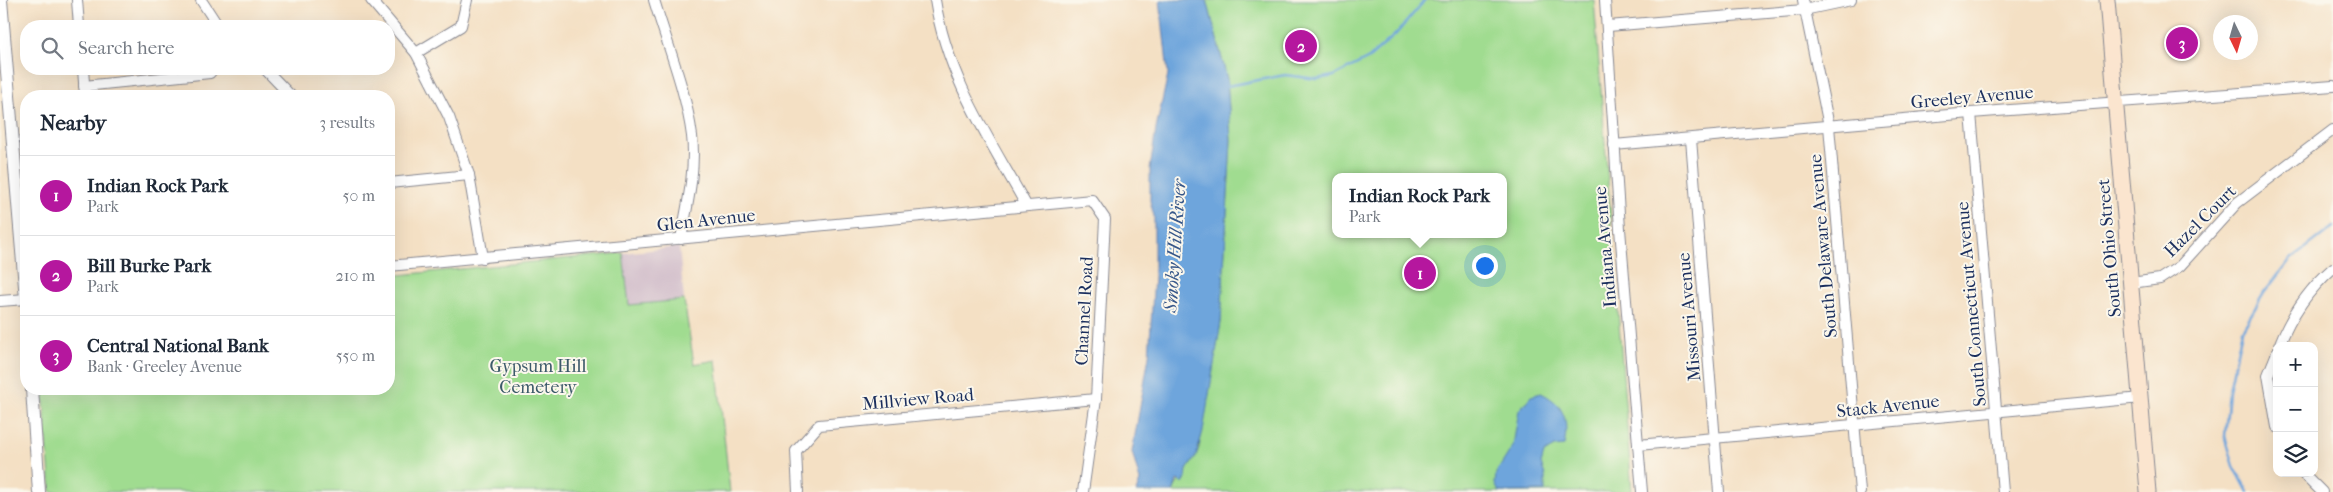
<!DOCTYPE html>
<html lang="en">
<head>
<meta charset="utf-8">
<style>
	body { margin:0; font-family:"IM FELL French Canon",serif; background:#f6f6f7; color:#1f2937 }
	.controls { position:absolute; right:15px; bottom:15px; display:grid; overflow:hidden; border-radius:10px; box-shadow:0 5px 20px #0002 }
	.controls button { width:45px; height:45px; display:grid; place-items:center; padding:0; border:0; border-bottom:1px solid #e0e1e3; background:#fff; color:#1f2937; font:25px sans-serif }
	.compass { position:absolute; left:2213px; top:15px; width:45px; height:45px; border-radius:50%; background:#fff; box-shadow:0 5px 20px #0002; rotate:175deg }
	.you { position:absolute; left:1484px; top:265px; width:18px; height:18px; margin:-12px; border:4px solid #fff; border-radius:50%; background:#1a73e8; box-shadow:0 0 0 8px #1a73e833 }
	.badge { display:grid; place-items:center; width:32px; height:32px; border-radius:50%; background:#b5179e; color:#fff; font-size:16px; font-weight:700 }
	.pin { position:absolute; translate:-50% -50%; border:2px solid #fff; box-shadow:0 1px 5px #0006 }
	.popup { position:absolute; left:1332px; top:173px; width:175px; height:65px; box-sizing:border-box; display:grid; place-content:center; border-radius:10px; background:#fff; filter:drop-shadow(0 1px 4px #0005); font-size:16px; white-space:nowrap; color:#747a83 }
	.popup b { font-size:19px; color:#1f2937 }
	.popup::after { content:''; position:absolute; left:50%; top:100%; margin-left:-10px; border:10px solid transparent; border-top-color:#fff }
	.list { margin:0; padding:0; list-style:none }
	h2 { display:flex; justify-content:space-between; align-items:center; height:65px; margin:0; padding:0 20px; font-size:21px }
	h2 small { font-size:16px; font-weight:400; color:#747a83 }
	.list li { display:grid; grid-template-columns:32px 1fr auto; gap:15px; align-items:center; box-sizing:border-box; height:80px; padding:0 20px; border-top:1px solid #e0e1e3 }
	.list b { display:block; font-size:19px; white-space:nowrap }
	.list p { margin:0; font-size:16px; white-space:nowrap; color:#747a83 }
	.list em { font-size:16px; font-style:normal; color:#747a83 }
	.icon { flex:none; width:28px; height:28px; fill:none; stroke:currentColor; stroke-width:2; stroke-linecap:round; stroke-linejoin:round }
	.map { position:relative; flex:none; width:2333px; height:492px; overflow:hidden }
	.search { position:absolute; background:#fff; box-shadow:0 5px 20px #0002; left:20px; top:20px; width:375px; height:55px; display:flex; align-items:center; gap:12px; box-sizing:border-box; padding:0 18px; border-radius:20px; color:#747a83; font-size:19px }
	.panel { position:absolute; background:#fff; box-shadow:0 5px 20px #0002; left:20px; top:90px; width:375px; height:305px; border-radius:20px }
	.map>svg:first-child { display:block }
	.industrial { fill:#d1bdca }
	.green { fill:#a0dc90; stroke:#5e8677; fill-rule:evenodd }
	.water { fill:#6ea5dc; stroke:#446a9d }
	.lines { fill:none; stroke-linecap:round; stroke-linejoin:round }
	.stream { stroke:#6ea5dc; stroke-width:2.5 }
	.minor-casing { stroke:#888891; stroke-width:12 }
	.tertiary-casing { stroke:#888891; stroke-width:14 }
	.secondary-casing { stroke:#888891; stroke-width:17 }
	.minor { stroke:#fff; stroke-width:10 }
	.tertiary { stroke:#fff; stroke-width:12 }
	.secondary { stroke:#fbe5cf; stroke-width:15 }
	.labels { text-anchor:middle; stroke-width:4; stroke-linejoin:round; paint-order:stroke }
	.street-label { font-size:18px; fill:#1b2f5e; stroke:#fbf7ec }
	.park-label { font-size:18px; fill:#3c5a6a; stroke:#fbf7ec }
	.water-label { font-size:19px; font-style:italic; fill:#38588a; stroke:#fbf7ec }
</style>
</head>
<body>
<div class="map">
<svg width="2333" height="492" viewBox="0 0 2333 492">
	<rect width="100%" height="100%" fill="#fbf7ec"/>
	<filter id="ink" filterUnits="userSpaceOnUse"><feTurbulence type="fractalNoise" baseFrequency=".02" numOctaves="2"/><feDisplacementMap in="SourceGraphic" scale="10" xChannelSelector="R" yChannelSelector="G"/><feConvolveMatrix kernelMatrix="1 2 1 2 8 2 1 2 1" color-interpolation-filters="sRGB"/></filter>
	<filter id="wash" filterUnits="userSpaceOnUse"><feTurbulence type="fractalNoise" baseFrequency=".0096" numOctaves="4" result="noise"/><feDisplacementMap in="SourceGraphic" scale="20" xChannelSelector="R" yChannelSelector="G"/><feGaussianBlur stdDeviation="1.12" result="paint"/><feColorMatrix in="noise" values="0 0 0 0 0 0 0 0 0 0 0 0 0 0 0 0 0 1.4 0 .05"/><feComposite in="paint" operator="in"/></filter>
	<g filter="url(#wash)">
		<rect width="100%" height="100%" fill="#f4e0c4"/>
		<polygon class="industrial" points="679,247 684,300 628,305 623,253"/>
		<g class="green">
			<path d="M1207,0H1594L1632,492H1173C1179,476 1194,465 1199,448L1221,322L1231,140L1227,79ZM1336,177H1504V234H1336Z"/>
			<polygon points="623,253 629,305 684,300 694,364 716,360 730,492 51,492 43,389 389,389 389,276"/>
		</g>
		<g class="water">
			<polygon points="1160,0 1207,0 1227,79 1231,140 1221,322 1203,431 1196,456 1187,470 1186,478 1183,483 1177,480 1173,492 1136,492 1140,481 1132,452 1149,356 1154,276 1154,216 1150,201 1150,169 1156,129 1168,74"/>
			<path d="M1541,393C1565,404 1569,422 1564,446L1554,447L1544,453L1541,464L1545,475V491L1499,492L1495,484L1496,473L1513,446L1519,410L1531,396Z"/>
		</g>
		<g class="lines">
			<g class="stream">
				<polyline points="1227,86 1285,75 1317,79 1334,76 1369,58 1396,34 1425,0"/>
				<polyline points="2248,492 2234,466 2225,436 2229,390 2242,330 2264,293 2290,260 2333,227"/>
			</g>
		</g>
	</g>
	<g filter="url(#ink)">
		<g class="lines">
			<g class="minor-casing">
				<g id="minor">
					<polyline points="77,0 79,26"/>
					<polyline points="201,0 218,26"/>
					<polyline points="371,0 416,53 449,117 469,175 483,258"/>
					<path d="M654,0C667,44 686,90 692,136C696,170 687,206 681,239"/>
					<path d="M935,0C947,77 989,138 1026,205"/>
					<polyline points="1605,0 1620,229 1642,492"/>
					<polyline points="1803,0 1829,126 1860,492"/>
					<polyline points="1608,26 1804,10 1851,0"/>
					<polyline points="416,53 461,26 467,0"/>
					<polyline points="83,69 85,96"/>
					<polyline points="265,69 291,96"/>
					<polyline points="84,86 210,73 213,69"/>
					<polyline points="1971,113 2003,492"/>
					<polyline points="1691,139 1719,492"/>
					<polyline points="1614,145 1971,113 2333,86"/>
					<polyline points="389,183 469,175"/>
					<polyline points="389,266 1092,200 1105,219 1096,399 1083,492"/>
					<polyline points="2131,283 2160,279 2180,266 2237,203 2333,130"/>
					<polyline points="0,301 26,299"/>
					<path d="M2279,346C2291,315 2308,290 2333,268"/>
					<polyline points="2277,353 2268,375 2277,427"/>
					<polyline points="1638,445 2141,398"/>
					<polyline points="2303,473 2322,492"/>
					<polyline points="798,492 796,451 819,425 1096,399"/>
				</g>
			</g>
			<g class="tertiary-casing">
				<g id="tertiary">
					<polyline points="1,0 26,299"/>
					<polyline points="32,389 39,492"/>
				</g>
			</g>
			<g class="secondary-casing">
				<polyline id="secondary" points="2107,0 2148,492"/>
			</g>
			<use href="#minor" class="minor"/>
			<use href="#tertiary" class="tertiary"/>
			<use href="#secondary" class="secondary"/>
		</g>
	</g>
	<g class="labels">
		<g class="street-label">
			<text transform="translate(1972 97) rotate(-5)" y="6">Greeley Avenue</text>
			<text transform="translate(706 220) rotate(-6)" y="6">Glen Avenue</text>
			<text transform="translate(2200 221) rotate(-45)" y="6">Hazel Court</text>
			<text transform="translate(1823 246) rotate(-95)" y="6">South Delaware Avenue</text>
			<text transform="translate(1605 247) rotate(-95)" y="6">Indiana Avenue</text>
			<text transform="translate(2109 248) rotate(-95)" y="6">South Ohio Street</text>
			<text transform="translate(1971 304) rotate(-95)" y="6">South Connecticut Avenue</text>
			<text transform="translate(1084 311) rotate(-87)" y="6">Channel Road</text>
			<text transform="translate(1689 317) rotate(-95)" y="6">Missouri Avenue</text>
			<text transform="translate(918 399) rotate(-5)" y="6">Millview Road</text>
			<text transform="translate(1888 406) rotate(-6)" y="6">Stack Avenue</text>
		</g>
		<g class="park-label">
			<text x="538" y="372">Gypsum Hill<tspan x="538" dy="21">Cemetery</tspan></text>
		</g>
		<g class="water-label">
			<text transform="translate(1174 246) rotate(-86)" y="7">Smoky Hill River</text>
		</g>
	</g>
</svg>
<div class="controls">
<button>+</button>
<button>−</button>
<button><svg class="icon" aria-label="layers" viewBox="0 0 24 24"><path d="M12 4l9 5-9 5-9-5zM3 14l9 5 9-5"/></svg></button>
</div>
<svg class="compass" viewBox="-18 -18 36 36"><path d="M0-13l5 13h-10z" fill="#e53935"/><path d="M0 13l5-13h-10z" fill="#747a83"/></svg>
<div class="you"></div>
<div class="pin badge" style="left:1420px;top:273px">1</div>
<div class="popup"><b>Indian Rock Park</b>Park</div>
<div class="pin badge" style="left:1301px;top:46px">2</div>
<div class="pin badge" style="left:2182px;top:43px">3</div>
<div class="search"><svg class="icon" aria-label="search" viewBox="0 0 24 24"><circle cx="10" cy="10" r="6"/><path d="M15 15l6 6"/></svg>Search here</div>
<section class="panel">
<h2>Nearby<small>3 results</small></h2>
<ul class="list">
<li><span class="badge">1</span><div><b>Indian Rock Park</b><p>Park</p></div><em>50 m</em></li>
<li><span class="badge">2</span><div><b>Bill Burke Park</b><p>Park</p></div><em>210 m</em></li>
<li><span class="badge">3</span><div><b>Central National Bank</b><p>Bank · Greeley Avenue</p></div><em>550 m</em></li>
</ul>
</section>
</div>
</body>
</html>
